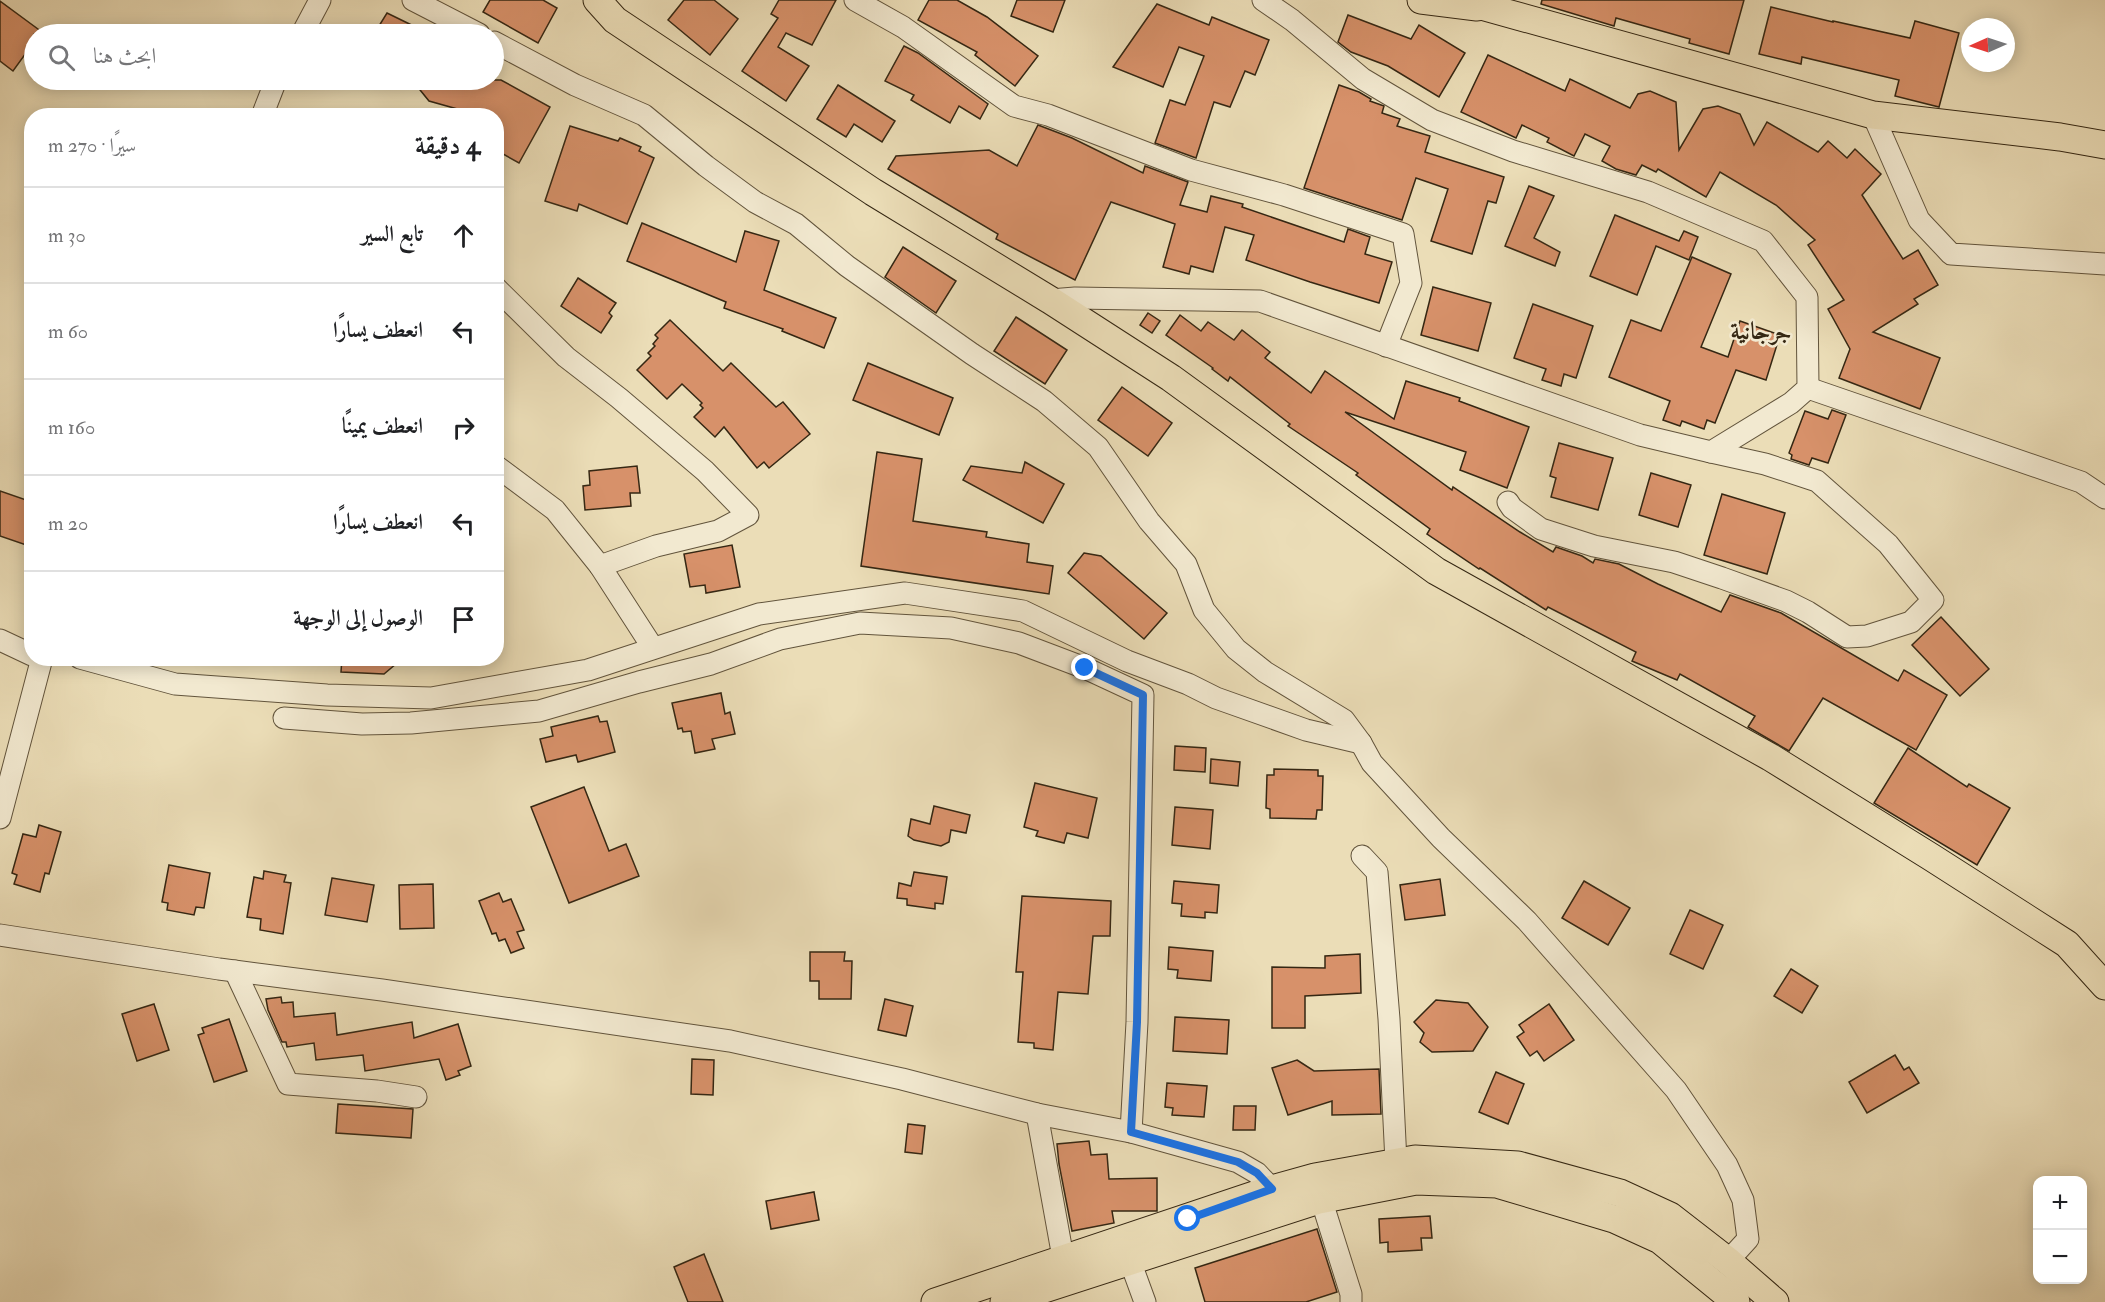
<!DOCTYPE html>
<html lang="ar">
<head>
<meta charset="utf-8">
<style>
	body { margin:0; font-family:"IM FELL Double Pica",Amiri,serif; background:#f2f2f2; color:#202124; direction:rtl }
	.controls { position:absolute; right:18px; bottom:18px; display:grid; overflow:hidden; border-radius:12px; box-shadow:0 3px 15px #0003 }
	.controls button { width:54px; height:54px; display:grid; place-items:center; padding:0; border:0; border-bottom:2px solid #e0e0e0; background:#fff; color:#202124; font:30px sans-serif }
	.compass { position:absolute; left:1961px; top:18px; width:54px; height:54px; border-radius:50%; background:#fff; box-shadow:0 3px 15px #0003; rotate:267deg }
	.stop { position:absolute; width:18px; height:18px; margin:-14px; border:4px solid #1a73e8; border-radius:50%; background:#fff }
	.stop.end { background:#1a73e8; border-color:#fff; box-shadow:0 2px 6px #0008 }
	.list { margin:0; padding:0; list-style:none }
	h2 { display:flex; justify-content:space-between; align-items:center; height:78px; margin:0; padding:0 24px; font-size:26px }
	h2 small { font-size:20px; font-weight:400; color:#757577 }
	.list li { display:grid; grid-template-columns:39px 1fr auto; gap:18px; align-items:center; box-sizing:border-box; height:96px; padding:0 24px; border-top:2px solid #e0e0e0 }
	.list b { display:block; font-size:22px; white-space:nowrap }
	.list em { font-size:20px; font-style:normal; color:#757577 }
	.icon { flex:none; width:33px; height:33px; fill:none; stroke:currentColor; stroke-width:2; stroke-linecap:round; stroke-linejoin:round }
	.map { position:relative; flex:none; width:2105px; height:1302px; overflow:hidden; direction:ltr }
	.search { position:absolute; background:#fff; box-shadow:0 3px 15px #0003; left:24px; top:24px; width:480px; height:66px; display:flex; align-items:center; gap:15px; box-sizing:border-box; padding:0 21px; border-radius:33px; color:#757577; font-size:22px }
	.panel { position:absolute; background:#fff; box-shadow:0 3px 15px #0003; left:24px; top:108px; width:480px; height:558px; border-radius:24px; direction:rtl }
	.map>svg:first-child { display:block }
	.building { fill:#d7916a; stroke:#352713; stroke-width:1.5 }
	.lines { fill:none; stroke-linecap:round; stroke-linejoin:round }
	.minor-casing { stroke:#62543c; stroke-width:23 }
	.major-casing { stroke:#352713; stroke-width:29 }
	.minor { stroke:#f2e9d0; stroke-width:21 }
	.major { stroke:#ebddb7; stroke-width:27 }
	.route { stroke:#1a73e8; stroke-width:8 }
	.labels { text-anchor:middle; stroke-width:5; stroke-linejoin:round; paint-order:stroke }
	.quarter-label { font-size:24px; font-weight:bold; fill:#352713; stroke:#f2e9d0 }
</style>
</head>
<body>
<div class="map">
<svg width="2105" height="1302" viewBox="0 0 2105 1302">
	<rect width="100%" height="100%" fill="#ebddb7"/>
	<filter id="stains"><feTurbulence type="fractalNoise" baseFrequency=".00333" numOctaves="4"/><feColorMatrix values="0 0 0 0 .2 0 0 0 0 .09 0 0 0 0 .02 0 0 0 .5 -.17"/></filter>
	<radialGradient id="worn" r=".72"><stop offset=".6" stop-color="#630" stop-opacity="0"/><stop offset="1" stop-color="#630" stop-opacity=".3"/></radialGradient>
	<g class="building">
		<polygon points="490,0 543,0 557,8 538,43 483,12"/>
		<polygon points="684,0 714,0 738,19 710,55 668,20"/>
		<polygon points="779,0 836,0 812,45 786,33 778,47 809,66 786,101 742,71 778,18 771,14"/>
		<polygon points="929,0 957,0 987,17 1038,56 1015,86 975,55 977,52 918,20"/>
		<polygon points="1017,0 1065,0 1053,32 1011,16"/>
		<polygon points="1542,0 1744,0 1729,54 1689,43 1690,39 1616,18 1614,26 1541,4"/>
		<polygon points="0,1 42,32 40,34 34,34 34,42 13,71 0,61"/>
		<polygon points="1157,4 1209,25 1212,17 1269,40 1255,75 1245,71 1230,107 1214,102 1196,158 1155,143 1170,100 1185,105 1204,56 1179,47 1163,87 1113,67"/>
		<polygon points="1771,7 1833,22 1833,21 1910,38 1915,21 1959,33 1939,107 1895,96 1899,80 1802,57 1801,64 1759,54"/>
		<polygon points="387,13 430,34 374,34"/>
		<polygon points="1348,15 1411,39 1419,25 1465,53 1439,97 1388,66 1351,52 1338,42"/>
		<polygon points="904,46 918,53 988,104 980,119 959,106 950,123 911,100 914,95 885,81"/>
		<polygon points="1488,55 1565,91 1570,79 1630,108 1638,94 1650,91 1676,102 1679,150 1703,109 1718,106 1740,114 1754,145 1767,122 1818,152 1828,141 1847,158 1855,149 1881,174 1862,195 1903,259 1918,250 1938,285 1914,299 1918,304 1873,332 1940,358 1920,409 1839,378 1850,349 1828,309 1844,300 1808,245 1815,240 1776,205 1720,172 1706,197 1658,169 1656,172 1642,165 1636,175 1616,169 1602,161 1610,146 1585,134 1574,156 1547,142 1549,138 1522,125 1516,138 1461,112"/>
		<polygon points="412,80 501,80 550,107 519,163 496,150 496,116 458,116 461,110 429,101"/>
		<polygon points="838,85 895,121 882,142 854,124 846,137 817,119"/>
		<polygon points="1339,85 1359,92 1371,99 1370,101 1384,106 1382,113 1400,119 1397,126 1430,136 1425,152 1504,177 1496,203 1488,201 1472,254 1431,241 1448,189 1416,178 1402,220 1304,188"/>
		<polygon points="1038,125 1072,138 1143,173 1145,166 1188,182 1180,205 1207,212 1211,196 1243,204 1242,207 1344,242 1348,229 1370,237 1365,254 1392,262 1379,303 1310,282 1246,260 1254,235 1225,227 1213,272 1191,266 1189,274 1163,267 1175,224 1111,202 1075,280 996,239 998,234 888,169 896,156 989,150 1017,166"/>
		<polygon points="570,126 618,141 620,138 641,147 639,151 654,158 627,224 579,204 577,211 545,201"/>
		<polygon points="1529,186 1554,196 1534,238 1560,252 1555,266 1505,246"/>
		<polygon points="1615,215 1679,241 1684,231 1698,237 1689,260 1656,246 1637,295 1590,276"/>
		<polygon points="642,223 736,262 745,231 779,241 764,290 836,318 824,348 782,331 783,329 724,308 726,302 627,261"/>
		<polygon points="903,247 956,281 936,313 885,277"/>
		<polygon points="1692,257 1731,274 1701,347 1728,357 1740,321 1780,335 1766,380 1736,370 1715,423 1707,420 1704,429 1682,421 1680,426 1663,420 1670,401 1609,377 1631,320 1661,331"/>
		<polygon points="578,278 616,303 609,313 612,316 601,333 561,306"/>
		<polygon points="1433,287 1491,303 1478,351 1421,335"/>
		<polygon points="1533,304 1593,326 1576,378 1564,374 1561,386 1542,380 1546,369 1514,358"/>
		<polygon points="1148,313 1160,321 1152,333 1140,325"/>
		<polygon points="1180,315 1201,331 1208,322 1234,340 1242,330 1270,352 1265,358 1311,393 1325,371 1394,419 1406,381 1460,398 1459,401 1529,427 1507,488 1460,470 1466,452 1345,412 1452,490 1453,487 1520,532 1553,552 1556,547 1582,556 1593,563 1595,559 1619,564 1658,584 1721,612 1730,595 1781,613 1898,681 1904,670 1947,695 1916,750 1823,698 1789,751 1748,727 1755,716 1680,674 1677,680 1632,661 1636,652 1548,607 1546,610 1480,568 1479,569 1427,534 1430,529 1356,475 1358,473 1288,426 1290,424 1230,377 1228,381 1212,369 1213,368 1166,335"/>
		<polygon points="1016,317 1067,350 1045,384 994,351"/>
		<polygon points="670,320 723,371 731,363 776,407 783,402 810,434 769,468 764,462 757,468 724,427 715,437 694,417 703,408 700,405 702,403 682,384 667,399 637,370 651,356 648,353 655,346 653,344 658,338 655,335"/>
		<polygon points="868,363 953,398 939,435 853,400"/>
		<polygon points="1122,387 1172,423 1148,456 1098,420"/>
		<polygon points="1832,410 1846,415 1828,463 1812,458 1809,465 1791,459 1792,455 1789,453 1805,411 1828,419"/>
		<polygon points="1559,443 1613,458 1598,510 1551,497 1556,478 1550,476"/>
		<polygon points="877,452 922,459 913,521 987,532 986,537 1029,544 1027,562 1053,566 1049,594 861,566"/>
		<polygon points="1025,462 1064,484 1043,523 963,480 971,466 1022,473"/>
		<polygon points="637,466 640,493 630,493 631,506 585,510 583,486 590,485 589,471"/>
		<polygon points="1651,473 1691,485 1678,527 1639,515"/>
		<polygon points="0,491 32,502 32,547 0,536"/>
		<polygon points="1722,494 1785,513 1767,574 1704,555"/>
		<polygon points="732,545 740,587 706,593 705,585 690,587 684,554"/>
		<polygon points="1084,553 1101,556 1167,613 1144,639 1068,573"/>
		<polygon points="1941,617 1989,669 1960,696 1912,645"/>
		<polygon points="342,658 403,658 384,674 341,672"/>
		<polygon points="721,693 725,714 730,712 735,734 712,739 715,749 695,753 691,731 683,732 682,728 678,729 672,703"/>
		<polygon points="598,716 600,722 607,721 615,752 578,762 576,755 546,762 540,739 553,736 551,727"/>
		<polygon points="1175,746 1206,748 1205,772 1174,770"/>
		<polygon points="1908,748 1967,787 1969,784 2010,808 1977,865 1874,803"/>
		<polygon points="1211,759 1240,762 1238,786 1210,783"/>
		<polygon points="1274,769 1318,770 1318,776 1323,776 1322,810 1317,810 1316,819 1270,818 1270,809 1266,808 1267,775 1274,775"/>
		<polygon points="1035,783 1097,798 1088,838 1067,833 1064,843 1036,836 1038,831 1024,827"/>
		<polygon points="584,787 609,851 626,844 639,876 569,903 531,807"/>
		<polygon points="934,806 970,815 966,833 951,830 949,842 941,846 914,840 908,836 911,819 930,824"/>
		<polygon points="1175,807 1213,810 1210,849 1172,845"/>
		<polygon points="39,825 61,832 49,874 45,873 40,892 14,884 17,875 12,873 23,834 36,837"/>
		<polygon points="169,865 210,873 204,908 196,907 194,915 167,910 168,903 162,902"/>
		<polygon points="264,871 286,875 284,882 291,883 283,934 260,930 261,919 247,917 254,877 263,879"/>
		<polygon points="914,872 947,877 943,904 935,903 935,909 907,905 907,899 897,898 899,883 911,886"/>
		<polygon points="332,878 374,885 367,922 325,915"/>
		<polygon points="1440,879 1445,915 1405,920 1400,885"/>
		<polygon points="1174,881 1219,885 1217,913 1205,912 1205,918 1181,916 1182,904 1172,903"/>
		<polygon points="1584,881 1630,908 1608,945 1562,918"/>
		<polygon points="433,884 434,928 400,929 399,885"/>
		<polygon points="499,893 503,902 511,899 524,930 517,932 524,948 511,953 505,939 499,941 496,933 492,934 479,901"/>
		<polygon points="1022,896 1111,901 1110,936 1093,936 1088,994 1058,992 1053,1050 1034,1048 1034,1043 1018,1042 1023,972 1016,972"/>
		<polygon points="1690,910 1723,925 1703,969 1670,954"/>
		<polygon points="1169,947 1213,951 1211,981 1177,978 1178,970 1168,969"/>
		<polygon points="810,952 845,952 844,961 852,961 851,999 819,999 819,981 810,981"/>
		<polygon points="1360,954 1361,993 1305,996 1305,1028 1272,1028 1272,967 1325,968 1325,956"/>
		<polygon points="1791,969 1818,986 1802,1013 1774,996"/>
		<polygon points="281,997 282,1003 293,1002 294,1017 335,1013 337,1035 412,1022 414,1038 458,1024 471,1066 458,1071 460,1075 446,1080 439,1059 365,1071 363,1055 316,1060 314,1043 287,1047 286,1042 282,1042 268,1010 266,999"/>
		<polygon points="885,999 913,1006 906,1036 878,1030"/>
		<polygon points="1436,1000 1468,1003 1488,1027 1473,1051 1432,1052 1420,1042 1424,1033 1414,1022"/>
		<polygon points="154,1004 169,1050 137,1061 122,1014"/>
		<polygon points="1549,1004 1574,1040 1544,1061 1537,1051 1530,1056 1517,1037 1524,1032 1519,1025"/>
		<polygon points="1175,1017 1229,1020 1227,1054 1173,1051"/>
		<polygon points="229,1019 247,1071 214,1082 198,1035 204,1033 202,1028"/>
		<polygon points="1895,1055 1904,1070 1909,1067 1919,1083 1867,1113 1849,1082"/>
		<polygon points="692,1059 714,1060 713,1095 691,1094"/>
		<polygon points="1297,1060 1314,1071 1379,1069 1381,1114 1332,1115 1332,1101 1288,1115 1272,1068"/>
		<polygon points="1496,1072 1524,1084 1508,1124 1479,1112"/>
		<polygon points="1167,1083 1207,1086 1204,1117 1172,1115 1173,1108 1165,1107"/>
		<polygon points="338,1104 413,1109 411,1138 336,1133"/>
		<polygon points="1234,1106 1256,1106 1255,1130 1233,1130"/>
		<polygon points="908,1124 925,1126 922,1154 905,1152"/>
		<polygon points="1089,1141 1091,1155 1107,1154 1109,1179 1157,1178 1157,1211 1112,1211 1114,1223 1072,1231 1059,1164 1057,1144"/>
		<polygon points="814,1192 819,1220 771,1229 766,1201"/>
		<polygon points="1430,1216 1432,1238 1421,1238 1422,1250 1388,1252 1388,1242 1380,1243 1379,1219"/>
		<polygon points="1317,1229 1337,1292 1306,1302 1205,1302 1195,1268"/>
		<polygon points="704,1254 723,1302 688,1302 674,1267"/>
	</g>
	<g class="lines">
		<g class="minor-casing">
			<g id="minor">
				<polyline points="413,0 479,34"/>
				<polyline points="855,0 903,27 1014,106 1048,115 1191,170 1284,195 1403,234 1411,283 1386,346"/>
				<polyline points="302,34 320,0"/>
				<polyline points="494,42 575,85 644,115 706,166 755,202 796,224 847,266 972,354 1044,401 1098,447 1149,521 1186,564 1204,610 1236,649 1265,672 1344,720 1361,743 1372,763 1441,838 1527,921 1676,1090 1727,1165 1743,1200 1748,1239 1728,1261"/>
				<polyline points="1873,115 1919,220 1951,254 2105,264"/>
				<polyline points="262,116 276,80"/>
				<polyline points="496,288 566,357 619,398 705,471 748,515 718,531 656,546 600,566 555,510 496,466"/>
				<polyline points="1050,300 1075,298 1260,301 1640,435 1711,452 1791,403 1808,388 1807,297 1763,241 1648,192 1513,151 1432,120 1363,79 1292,20 1263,0"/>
				<polyline points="1808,388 2081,482 2105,498"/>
				<polyline points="1508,502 1512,508 1541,529 1594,546 1674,562 1722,578 1786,601 1808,612 1847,637 1867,636 1911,622 1933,600 1888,544 1817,481 1765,464 1711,452"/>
				<polyline points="600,566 653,648"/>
				<polyline points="0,640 32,655"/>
				<polyline points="80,658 175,684 327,695 431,698 588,670 759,614 905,593 1023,611 1127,661 1188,684 1216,698 1306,730 1361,743"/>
				<polyline points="284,718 362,724 411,723 539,711 639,682 711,664 780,639 860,623 951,628 1019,643 1085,668 1143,695 1137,1022 1131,1132"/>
				<polyline points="0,818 42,658"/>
				<polyline points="1362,856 1377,872 1389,1019 1396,1162"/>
				<polyline points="0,935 219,969 382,990 730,1041 902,1079 1037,1114 1131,1132 1238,1162 1257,1173 1272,1189"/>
				<polyline points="235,971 288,1084 377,1091 416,1097"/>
				<polyline points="1037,1114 1066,1274"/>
				<polyline points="1317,1186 1351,1294 1351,1302"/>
				<polyline points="1130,1261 1145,1302"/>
			</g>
		</g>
		<g class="major-casing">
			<g id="major">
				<polyline points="597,0 615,20 873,192 1050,300 1171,378 1436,571 1770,757 1931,857 2067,944 2105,986"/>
				<polyline points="1421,0 1477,7"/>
				<polyline points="1460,0 1873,115 2060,137 2105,145"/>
				<polyline points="935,1302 1272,1189 1315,1177 1415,1159 1518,1165 1620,1193 1670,1216 1728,1261 1775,1302"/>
				<polyline points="1004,1302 1319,1200 1416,1181 1497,1184 1614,1219 1660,1240 1736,1302"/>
			</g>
		</g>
		<use href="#minor" class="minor"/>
		<use href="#major" class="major"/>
	</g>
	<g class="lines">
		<polyline class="route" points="1085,668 1143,695 1137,1022 1131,1132 1238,1162 1257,1173 1272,1189 1188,1219"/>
	</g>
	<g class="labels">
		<g class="quarter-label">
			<text x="1761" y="339">جرجانية</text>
		</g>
	</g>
	<rect width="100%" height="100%" filter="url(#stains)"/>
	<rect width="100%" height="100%" fill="url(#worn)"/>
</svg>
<div class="controls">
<button>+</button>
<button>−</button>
</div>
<svg class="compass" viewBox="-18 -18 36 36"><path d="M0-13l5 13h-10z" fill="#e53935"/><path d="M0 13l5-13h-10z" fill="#757577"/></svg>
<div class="stop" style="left:1188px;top:1219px"></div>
<div class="stop end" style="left:1085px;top:668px"></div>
<div class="search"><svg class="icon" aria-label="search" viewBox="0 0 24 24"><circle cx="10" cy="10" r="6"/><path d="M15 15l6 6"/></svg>ابحث هنا</div>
<section class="panel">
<h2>4 دقيقة<small>سيرًا · 270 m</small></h2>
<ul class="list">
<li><svg class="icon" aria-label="ahead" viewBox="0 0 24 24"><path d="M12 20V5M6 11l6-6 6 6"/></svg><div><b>تابع السير</b></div><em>30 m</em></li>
<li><svg class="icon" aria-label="left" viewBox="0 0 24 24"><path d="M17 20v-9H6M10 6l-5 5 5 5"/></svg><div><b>انعطف يسارًا</b></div><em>60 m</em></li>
<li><svg class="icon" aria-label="right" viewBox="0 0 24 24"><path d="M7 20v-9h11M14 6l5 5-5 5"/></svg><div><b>انعطف يمينًا</b></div><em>160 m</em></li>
<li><svg class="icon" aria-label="left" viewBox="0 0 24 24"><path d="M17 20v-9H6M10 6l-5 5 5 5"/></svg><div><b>انعطف يسارًا</b></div><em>20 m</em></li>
<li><svg class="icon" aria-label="arrive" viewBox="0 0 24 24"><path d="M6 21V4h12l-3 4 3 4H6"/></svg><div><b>الوصول إلى الوجهة</b></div></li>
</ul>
</section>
</div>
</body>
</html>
